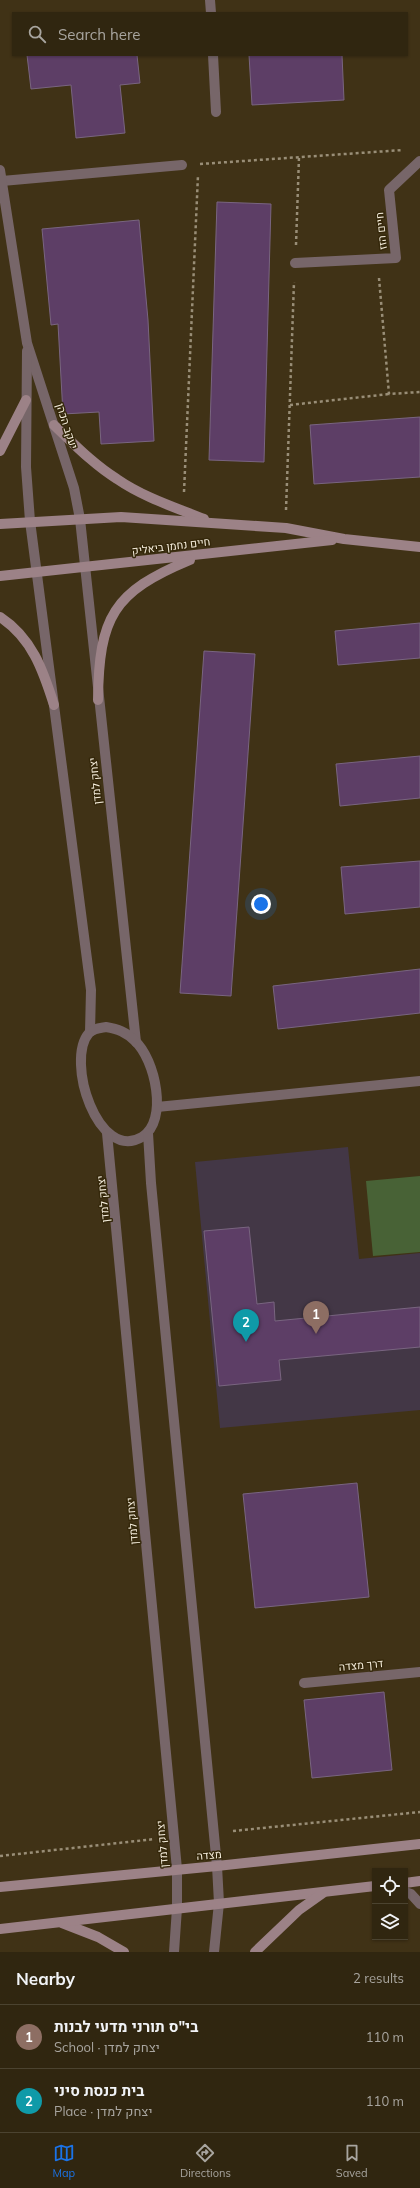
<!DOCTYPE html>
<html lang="en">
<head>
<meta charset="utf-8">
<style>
	body { margin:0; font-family:Mulish,Heebo,sans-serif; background:#3c321e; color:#f1f3f6 }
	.controls { position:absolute; right:12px; bottom:12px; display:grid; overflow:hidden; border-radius:0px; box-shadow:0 1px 3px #0004 }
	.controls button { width:36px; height:36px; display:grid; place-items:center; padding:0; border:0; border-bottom:1px solid #4b4330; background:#302610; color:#f1f3f6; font:20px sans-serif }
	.you { position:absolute; left:261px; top:904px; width:14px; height:14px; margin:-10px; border:3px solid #fff; border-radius:50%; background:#1a73e8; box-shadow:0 0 0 6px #1a73e833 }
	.badge { display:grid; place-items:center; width:26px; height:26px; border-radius:50%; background:#1a73e8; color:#fff; font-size:13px; font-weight:700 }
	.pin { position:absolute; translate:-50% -33px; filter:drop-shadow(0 1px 2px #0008) }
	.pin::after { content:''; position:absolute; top:21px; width:14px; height:12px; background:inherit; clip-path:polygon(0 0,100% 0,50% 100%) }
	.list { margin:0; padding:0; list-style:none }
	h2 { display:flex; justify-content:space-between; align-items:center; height:52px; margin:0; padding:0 16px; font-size:17px }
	h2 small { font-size:13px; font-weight:400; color:#a8a59f }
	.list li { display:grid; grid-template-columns:26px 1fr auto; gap:12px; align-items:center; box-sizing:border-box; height:64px; padding:0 16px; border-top:1px solid #4b4330 }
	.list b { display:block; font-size:15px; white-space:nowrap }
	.list p { margin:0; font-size:13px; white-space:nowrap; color:#a8a59f }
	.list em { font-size:13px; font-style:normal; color:#a8a59f }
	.icon { flex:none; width:22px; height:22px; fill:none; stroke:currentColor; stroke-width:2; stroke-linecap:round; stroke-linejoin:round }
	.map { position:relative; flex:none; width:420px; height:1952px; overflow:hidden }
	.search { position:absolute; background:#302610; box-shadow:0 1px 3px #0004; left:12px; right:12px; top:12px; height:44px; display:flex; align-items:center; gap:10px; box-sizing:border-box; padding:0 14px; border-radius:0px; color:#a8a59f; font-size:15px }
	.sheet { height:180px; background:#302610 }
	nav { display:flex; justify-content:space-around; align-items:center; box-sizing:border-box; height:56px; border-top:1px solid #4b4330; background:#302610; font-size:11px; color:#a8a59f }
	nav a { display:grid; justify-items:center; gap:2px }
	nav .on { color:#1a73e8 }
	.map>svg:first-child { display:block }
	.education { fill:#433746 }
	.green { fill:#486236 }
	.building { fill:#5d3e66; stroke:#796580 }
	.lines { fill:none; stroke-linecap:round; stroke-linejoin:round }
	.path { stroke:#998e77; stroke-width:2.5; stroke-dasharray:3 3; stroke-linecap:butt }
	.lane { stroke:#776669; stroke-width:10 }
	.street { stroke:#776669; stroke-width:10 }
	.secondary { stroke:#9c8287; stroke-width:10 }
	.labels { text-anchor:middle; stroke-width:3; stroke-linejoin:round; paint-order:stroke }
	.street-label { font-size:11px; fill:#f5eddc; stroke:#35280b }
</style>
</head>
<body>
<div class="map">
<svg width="420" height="1952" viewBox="0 0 420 1952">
	<rect width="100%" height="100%" fill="#403216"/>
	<polygon class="education" points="348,1147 359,1259 420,1253 420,1410 220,1428 195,1162"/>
	<polygon class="green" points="420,1176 420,1252 373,1256 366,1181"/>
	<g class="building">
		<polygon points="27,55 137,55 140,83 120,85 125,133 76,138 71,85 31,89"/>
		<polygon points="249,55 342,55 344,100 252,105"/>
		<polygon points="217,202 271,204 264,462 209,460"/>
		<polygon points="139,220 148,320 154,441 101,444 99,412 63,414 58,324 51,325 42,229"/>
		<polygon points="420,417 420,477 314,484 310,425"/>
		<polygon points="420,623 420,658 338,665 335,631"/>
		<polygon points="204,651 255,654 231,996 180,993"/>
		<polygon points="420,756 420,798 340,806 336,764"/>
		<polygon points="420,861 420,907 345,914 341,867"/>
		<polygon points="420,969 420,1013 278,1029 273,986"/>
		<polygon points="249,1227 257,1304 274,1302 275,1321 420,1307 420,1347 279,1360 281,1380 219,1386 204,1231"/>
		<polygon points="357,1483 369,1597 255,1608 243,1494"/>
		<polygon points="384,1692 392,1770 312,1778 304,1700"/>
	</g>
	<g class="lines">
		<g class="path">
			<polyline points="200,164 403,150"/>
			<polyline points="296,245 299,157"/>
			<polyline points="379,278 389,394 420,392"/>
			<polyline points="290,405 389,394"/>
			<polyline points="184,492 198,175"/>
			<polyline points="286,510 294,282"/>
			<polyline points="233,1831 420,1812"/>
			<polyline points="0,1856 155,1839"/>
		</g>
		<g class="lane">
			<polyline points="210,0 211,13"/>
			<polyline points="213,55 216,112"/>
			<polyline points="2,181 182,165"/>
			<polyline points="157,1107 420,1081"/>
			<polyline points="405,1892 411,1894 420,1904"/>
		</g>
		<g class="street">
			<polyline points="0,170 27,343 74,488 80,519 136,1042"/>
			<polyline points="295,263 396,258 389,190 420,161"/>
			<polyline points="27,351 26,467 30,521 91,990 90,1032"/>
			<path d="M106,1027C118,1029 126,1032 135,1041C155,1059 169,1121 142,1137C98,1163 65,1060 89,1033C94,1028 100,1028 106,1027Z"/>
			<polyline points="107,1133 177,1869 177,1908 174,1952"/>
			<polyline points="148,1133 151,1183 217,1866 219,1903 214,1952"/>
			<polyline points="304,1683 420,1672"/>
		</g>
		<g class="secondary">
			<path d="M54,425C74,444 93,464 117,479C143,497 174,507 204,519"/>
			<polyline points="0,451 26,400"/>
			<polyline points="0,524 121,517 286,528 344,539 420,547"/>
			<polyline points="0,576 332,540"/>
			<path d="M0,617C32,638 43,670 54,705"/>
			<path d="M98,700C99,617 113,592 190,560"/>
			<polyline points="405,1883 420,1881"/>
			<polyline points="0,1887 217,1866 420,1844"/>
			<polyline points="62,1923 98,1937 124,1952"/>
			<polyline points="0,1929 375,1886"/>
			<polyline points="255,1952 299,1910 323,1893"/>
		</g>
	</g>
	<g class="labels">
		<g class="street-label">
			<text transform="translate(381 231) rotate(-96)" y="4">חיים הזז</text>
			<text transform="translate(67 426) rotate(72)" y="4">יעקב הכהן</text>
			<text transform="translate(171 546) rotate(-7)" y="4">חיים נחמן ביאליק</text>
			<text transform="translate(95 781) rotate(-96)" y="4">יצחק למדן</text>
			<text transform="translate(103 1199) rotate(-96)" y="4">יצחק למדן</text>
			<text transform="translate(132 1521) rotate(-95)" y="4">יצחק למדן</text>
			<text transform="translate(361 1665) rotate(-5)" y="4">דרך מצדה</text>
			<text transform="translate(162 1844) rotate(-95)" y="4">יצחק למדן</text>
			<text transform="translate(209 1855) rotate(-5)" y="4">מצדה</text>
		</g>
	</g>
</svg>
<div class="controls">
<button><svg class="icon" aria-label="locate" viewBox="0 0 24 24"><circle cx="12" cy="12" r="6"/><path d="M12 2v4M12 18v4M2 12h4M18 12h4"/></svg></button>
<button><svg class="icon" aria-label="layers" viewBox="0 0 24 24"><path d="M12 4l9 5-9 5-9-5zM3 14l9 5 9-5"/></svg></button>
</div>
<div class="you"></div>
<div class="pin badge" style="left:316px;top:1334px;background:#8d6e63">1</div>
<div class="pin badge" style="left:246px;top:1342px;background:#0f9aa8">2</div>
<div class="search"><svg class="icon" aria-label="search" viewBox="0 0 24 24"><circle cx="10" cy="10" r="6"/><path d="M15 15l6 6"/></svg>Search here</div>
</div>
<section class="sheet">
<h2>Nearby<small>2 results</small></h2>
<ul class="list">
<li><span class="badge" style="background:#8d6e63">1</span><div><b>בי&quot;ס תורני מדעי לבנות</b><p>School · יצחק למדן</p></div><em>110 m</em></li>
<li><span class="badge" style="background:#0f9aa8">2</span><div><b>בית כנסת סיני</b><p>Place · יצחק למדן</p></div><em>110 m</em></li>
</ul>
</section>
<nav>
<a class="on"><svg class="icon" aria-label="map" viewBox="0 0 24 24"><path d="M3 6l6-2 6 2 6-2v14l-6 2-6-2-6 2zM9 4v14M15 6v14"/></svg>Map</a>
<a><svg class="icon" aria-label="directions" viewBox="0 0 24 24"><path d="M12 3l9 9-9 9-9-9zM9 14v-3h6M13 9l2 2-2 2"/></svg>Directions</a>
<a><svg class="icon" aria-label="saved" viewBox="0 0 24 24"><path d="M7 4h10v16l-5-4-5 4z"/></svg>Saved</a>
</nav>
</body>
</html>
